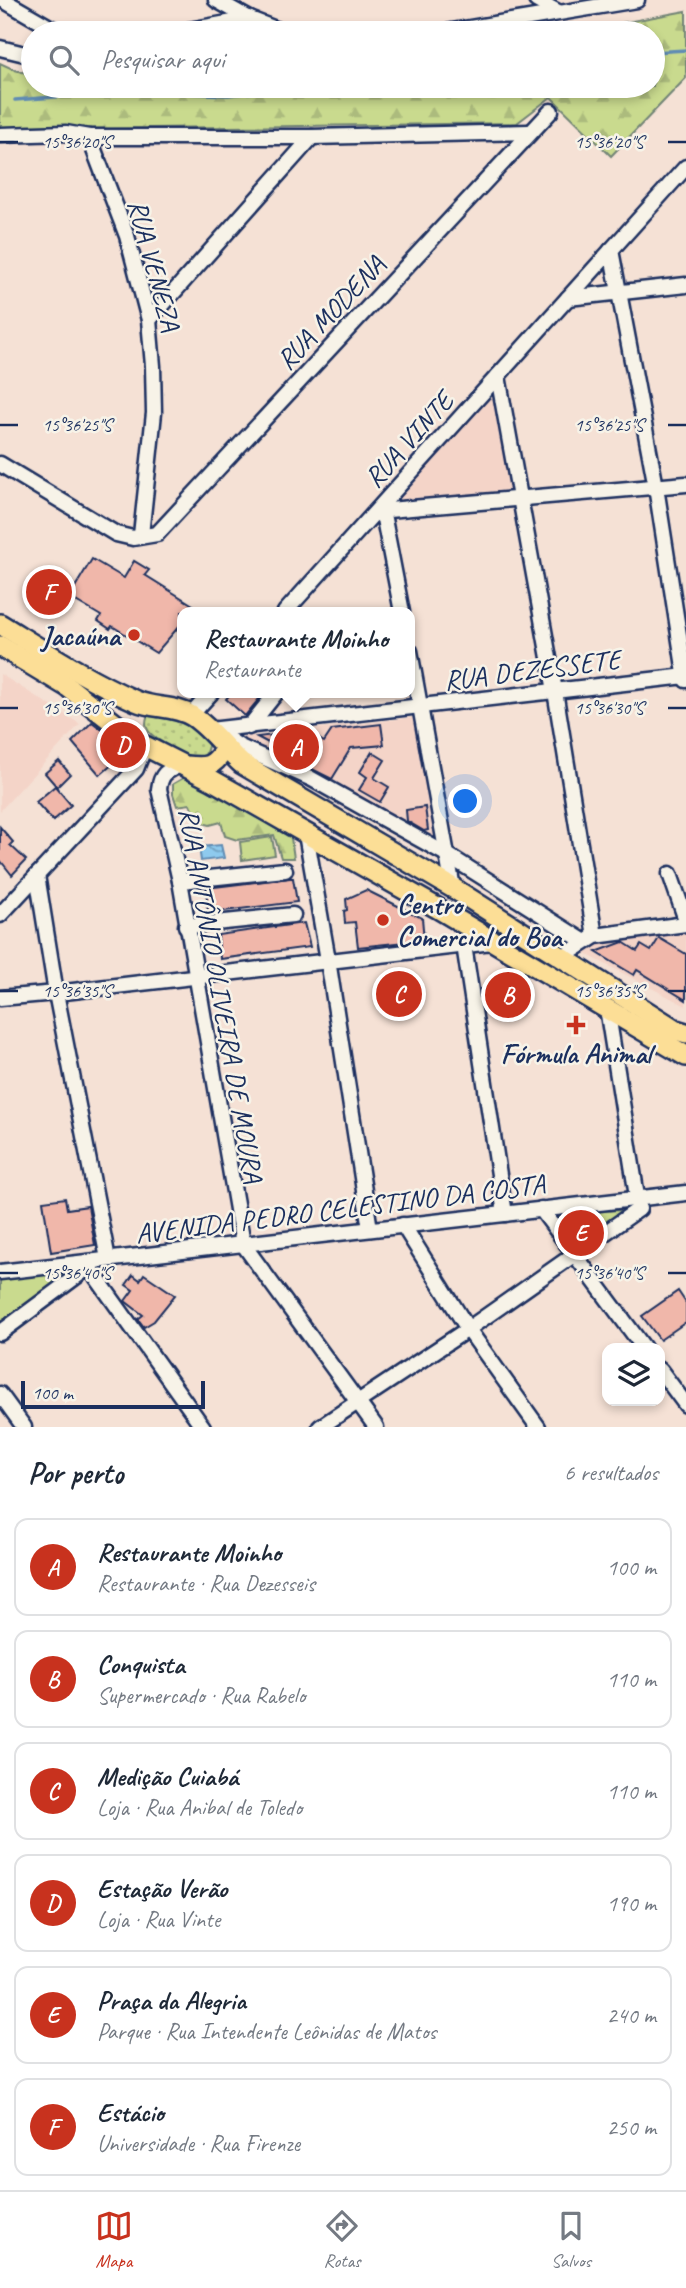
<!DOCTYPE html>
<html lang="pt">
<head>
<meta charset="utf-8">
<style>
	body { margin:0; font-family:Caveat,sans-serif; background:#f2f2f3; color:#1f2937 }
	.controls { position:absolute; right:21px; bottom:21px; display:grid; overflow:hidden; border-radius:14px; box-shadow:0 4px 10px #0003 }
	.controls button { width:63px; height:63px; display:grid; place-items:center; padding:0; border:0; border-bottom:2px solid #e0e1e3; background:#fff; color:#1f2937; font:35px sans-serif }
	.scale { position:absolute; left:21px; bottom:18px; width:184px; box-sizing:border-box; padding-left:7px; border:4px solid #1b2f5e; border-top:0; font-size:19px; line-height:24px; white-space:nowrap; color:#1b2f5e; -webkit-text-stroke:5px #f7f3e8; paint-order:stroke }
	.you { position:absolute; left:466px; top:802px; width:24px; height:24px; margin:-18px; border:5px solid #fff; border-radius:50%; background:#1a73e8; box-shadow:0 0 0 10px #1a73e833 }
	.badge { display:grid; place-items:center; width:46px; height:46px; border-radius:50%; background:#c8321e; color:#fff; font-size:23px; font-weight:700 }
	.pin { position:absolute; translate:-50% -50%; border:4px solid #fff; box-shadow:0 2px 7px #0006 }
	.popup { position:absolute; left:177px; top:607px; width:238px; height:91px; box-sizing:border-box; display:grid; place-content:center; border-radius:14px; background:#fff; filter:drop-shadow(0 2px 5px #0005); font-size:23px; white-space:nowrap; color:#747a83 }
	.popup b { font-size:26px; color:#1f2937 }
	.popup::after { content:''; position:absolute; left:50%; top:100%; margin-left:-14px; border:14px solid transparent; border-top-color:#fff }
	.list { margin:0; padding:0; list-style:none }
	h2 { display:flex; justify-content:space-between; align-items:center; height:91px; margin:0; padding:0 28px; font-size:30px }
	h2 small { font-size:23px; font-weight:400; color:#747a83 }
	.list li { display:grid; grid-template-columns:46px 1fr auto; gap:21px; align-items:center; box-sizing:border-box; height:98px; margin:0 14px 14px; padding:0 14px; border:2px solid #e0e1e3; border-radius:14px }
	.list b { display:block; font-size:26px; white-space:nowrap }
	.list p { margin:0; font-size:23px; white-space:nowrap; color:#747a83 }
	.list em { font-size:23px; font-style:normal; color:#747a83 }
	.icon { flex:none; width:38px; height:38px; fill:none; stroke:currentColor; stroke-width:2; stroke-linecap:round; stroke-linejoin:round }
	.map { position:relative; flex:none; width:686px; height:1427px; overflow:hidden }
	.search { position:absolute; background:#fff; box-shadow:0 4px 10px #0003; left:21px; right:21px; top:21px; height:77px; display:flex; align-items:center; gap:18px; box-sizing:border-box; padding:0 24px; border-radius:38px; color:#747a83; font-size:26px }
	.sheet { height:763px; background:#fff }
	nav { display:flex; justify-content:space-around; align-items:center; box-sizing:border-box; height:98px; border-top:2px solid #e0e1e3; background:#fff; font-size:19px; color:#747a83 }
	nav a { display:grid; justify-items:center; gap:4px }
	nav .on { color:#c8321e }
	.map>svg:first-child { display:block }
	.built { fill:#f4d4c8 }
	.grass { fill:url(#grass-dots); stroke:#728476; stroke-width:2 }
	.forest { fill:url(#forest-firs); stroke:#728476; stroke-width:2 }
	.park { fill:#c9da8e; stroke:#728476; stroke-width:2 }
	.water { fill:url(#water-waves); stroke:#608cb4; stroke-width:2 }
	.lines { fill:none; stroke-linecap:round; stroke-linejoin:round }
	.stream { stroke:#608cb4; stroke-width:3.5 }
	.building { fill:#f0b7aa; stroke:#1b2f5e; stroke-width:2 }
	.minor-casing { stroke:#1b2f5e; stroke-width:19 }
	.major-casing { stroke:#1b2f5e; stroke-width:24 }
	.minor { stroke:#f7f3e8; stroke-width:14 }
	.major { stroke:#fcde96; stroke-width:19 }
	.ticks { fill:none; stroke:#1b2f5e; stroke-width:2.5 }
	.poi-dot { fill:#c8321e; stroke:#f7f3e8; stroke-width:2.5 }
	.labels { text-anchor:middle; stroke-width:5; stroke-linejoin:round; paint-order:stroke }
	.street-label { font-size:28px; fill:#1b2f5e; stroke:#f7f3e8 }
	.poi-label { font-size:28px; font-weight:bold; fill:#1b2f5e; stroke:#f7f3e8; text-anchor:end }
	.ticks-label { font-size:18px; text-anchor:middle; fill:#1b2f5e; stroke:#f7f3e8; stroke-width:5; stroke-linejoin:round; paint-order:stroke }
</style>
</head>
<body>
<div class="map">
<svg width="686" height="1427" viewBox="0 0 686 1427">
	<defs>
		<pattern id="grass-dots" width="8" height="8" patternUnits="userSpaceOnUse" patternTransform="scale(1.75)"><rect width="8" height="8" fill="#c9da8e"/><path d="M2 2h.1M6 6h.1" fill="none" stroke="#acbb7d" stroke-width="1.8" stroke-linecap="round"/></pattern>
		<pattern id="forest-firs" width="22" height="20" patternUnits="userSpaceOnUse" patternTransform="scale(1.75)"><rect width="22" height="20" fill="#c9da8e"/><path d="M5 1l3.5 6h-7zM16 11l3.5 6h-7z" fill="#acbb7d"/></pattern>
		<pattern id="water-waves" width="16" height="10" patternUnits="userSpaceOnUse" patternTransform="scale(1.75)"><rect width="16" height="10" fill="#8ecaee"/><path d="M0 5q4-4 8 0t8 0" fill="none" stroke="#73a4c4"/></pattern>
	</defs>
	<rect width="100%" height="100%" fill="#f5e1d5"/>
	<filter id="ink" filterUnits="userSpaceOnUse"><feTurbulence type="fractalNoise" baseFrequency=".0143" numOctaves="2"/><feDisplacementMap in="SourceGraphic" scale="14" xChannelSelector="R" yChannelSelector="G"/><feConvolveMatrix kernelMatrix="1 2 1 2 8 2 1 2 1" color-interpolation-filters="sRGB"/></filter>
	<g filter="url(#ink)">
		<g class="built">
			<polygon points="492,392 512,495 388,506"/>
			<polygon points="0,674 80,724 0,811"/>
			<polygon points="416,717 438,859 226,739"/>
			<polygon points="686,931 686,1006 582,952 599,940"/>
		</g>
		<path class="grass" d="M155,711C167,714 207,728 208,743C209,746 206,752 205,755C201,757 199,758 194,758C185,757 155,739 149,732C145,726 145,721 148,715Z"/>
		<g class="forest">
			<polygon points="686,11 686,78 611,156 551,97 517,123 0,130 0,63 15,70 33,75 33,86 653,86 653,33 568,33"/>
			<polygon points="187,776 291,838 294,858 281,858 274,835 237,840 225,836 221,822 210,825 198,822 190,804 177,806 173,794 173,784"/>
		</g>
		<g class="park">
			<polygon points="272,837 275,855 242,860 240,842"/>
			<polygon points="622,1210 625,1213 577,1251 550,1214"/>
			<polygon points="89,1263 0,1326 0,1275"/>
		</g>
		<polygon class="water" points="221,845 224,858 201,861 199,847"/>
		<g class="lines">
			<g class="stream">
				<polyline points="653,52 686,50"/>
				<polyline points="15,100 136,91 228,95 311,86"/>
			</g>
		</g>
		<g class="building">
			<polygon points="92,559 124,578 134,561 149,570 145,575 204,612 182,612 182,623 156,653 112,626 110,629 98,621 101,616 69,597"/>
			<polygon points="231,693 264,693 245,716 226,699"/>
			<polygon points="92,722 129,750 100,775 72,742"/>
			<polygon points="381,724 384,745 351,748 332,779 296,761 288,756 289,754 257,737 306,731 324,742 332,730"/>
			<polygon points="372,752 385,760 374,778 389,787 380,802 359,790 367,777 360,772"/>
			<polygon points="59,761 70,774 57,787 45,773"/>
			<polygon points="55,786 71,805 53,821 36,802"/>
			<polygon points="425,807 428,830 424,831 407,821 406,810"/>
			<polygon points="0,827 13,842 10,845 26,860 12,875 0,860"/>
			<polygon points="290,878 293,878 297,902 208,913 206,888"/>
			<polygon points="366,890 422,918 424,940 358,947 355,922 345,923 344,911 347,910 346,899"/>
			<polygon points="304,923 310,947 220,959 218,935"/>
			<polygon points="659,938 686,954 686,1000 637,970 634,975 596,952 623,942 637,951 641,945 651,951"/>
			<polygon points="407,978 411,1007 392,1010 388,981"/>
			<polygon points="65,1198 67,1209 88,1206 95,1245 51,1252 43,1201"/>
			<polygon points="144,1274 175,1295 154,1321 144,1327 138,1319 143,1315 125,1301 133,1290 126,1285 133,1275 140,1280"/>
			<polygon points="678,1291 686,1303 686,1322 660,1340 642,1316"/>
		</g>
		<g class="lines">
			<g class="minor-casing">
				<g id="minor">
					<polyline points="3,0 60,33"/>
					<polyline points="216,0 250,19 286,33"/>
					<polyline points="536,0 558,12"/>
					<polyline points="172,33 250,19"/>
					<polyline points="440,33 637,0"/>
					<polyline points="0,48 33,56"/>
					<polyline points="0,135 66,133 89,137 312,137 529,132"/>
					<polyline points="89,137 127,236 149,320 153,366 154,413 141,535"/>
					<polyline points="611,250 656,487 686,680"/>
					<polyline points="568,298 686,285"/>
					<polyline points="149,320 312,137"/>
					<polyline points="498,376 555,691 595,936"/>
					<polyline points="0,464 116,534 133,538 157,534 551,111"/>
					<polyline points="377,511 686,484"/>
					<polyline points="377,511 384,519 402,612"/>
					<polyline points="285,612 686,167"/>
					<polyline points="410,651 453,888"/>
					<polyline points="191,715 211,693"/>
					<polyline points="249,727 276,693"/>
					<polyline points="210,730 686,676"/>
					<polyline points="221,734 240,747 310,778 446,854 585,942"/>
					<path d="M180,765C167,771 161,773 159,789L180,881L243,1244L376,1427"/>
					<polyline points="306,834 328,960 370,1229"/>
					<polyline points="670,874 686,920"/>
					<polyline points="37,875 56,993 108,1259"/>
					<polyline points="180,881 285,870"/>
					<polyline points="0,915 136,769 142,754 141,744"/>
					<polyline points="186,926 293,915"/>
					<polyline points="464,945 505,1214"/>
					<polyline points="561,958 595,936 686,924"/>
					<polyline points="0,998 56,993 492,942"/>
					<polyline points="541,1209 644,1348"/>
					<polyline points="403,1225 468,1329 538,1427"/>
					<polyline points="89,1267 203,1427"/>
					<polyline points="0,1272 686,1193"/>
					<polyline points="0,1333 89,1267 93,1262"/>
					<polyline points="660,1370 686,1405"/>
					<polyline points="0,1394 24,1427"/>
					<polyline points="320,1427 468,1329 639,1209 607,1008"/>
				</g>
			</g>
			<g class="major-casing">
				<g id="major">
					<path d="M0,624C44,651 88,680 136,701C154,709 174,705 192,716C211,728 225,749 242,764L453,888L676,1030L686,1033"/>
					<polyline points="0,646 68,687 141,744 212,780 439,909 686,1056"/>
					<path d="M185,766C207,768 212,768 225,749"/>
				</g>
			</g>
			<use href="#minor" class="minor"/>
			<use href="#major" class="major"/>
		</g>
	</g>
	<path class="ticks" d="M0,142H18M668,142H686M0,425H18M668,425H686M0,708H18M668,708H686M0,991H18M668,991H686M0,1273H18M668,1273H686"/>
	<g class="poi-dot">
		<circle cx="134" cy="635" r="7"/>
		<circle cx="383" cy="920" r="7"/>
		<path d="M572.5 1014.5h7v7h7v7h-7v7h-7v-7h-7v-7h7z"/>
	</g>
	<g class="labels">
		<g class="street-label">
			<text transform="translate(155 265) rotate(75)" y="10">RUA VENEZA</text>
			<text transform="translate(330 312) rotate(-47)" y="10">RUA MODENA</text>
			<text transform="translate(408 439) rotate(-48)" y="10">RUA VINTE</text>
			<text transform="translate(532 669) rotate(-7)" y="10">RUA DEZESSETE</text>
			<text transform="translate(222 995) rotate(80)" y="10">RUA ANTÔNIO OLIVEIRA DE MOURA</text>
			<text transform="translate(340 1208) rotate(-7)" y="10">AVENIDA PEDRO CELESTINO DA COSTA</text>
		</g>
		<g class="poi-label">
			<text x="120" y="645">Jacaúna</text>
			<text x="397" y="914" text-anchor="start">Centro<tspan x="397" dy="32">Comercial do Boa</tspan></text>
			<text x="576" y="1063" text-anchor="middle">Fórmula Animal</text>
		</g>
	</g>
	<g class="ticks-label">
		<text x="77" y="148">15°36'20"S</text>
		<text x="609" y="148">15°36'20"S</text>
		<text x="77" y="431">15°36'25"S</text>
		<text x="609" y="431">15°36'25"S</text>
		<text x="77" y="714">15°36'30"S</text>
		<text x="609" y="714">15°36'30"S</text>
		<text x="77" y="997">15°36'35"S</text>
		<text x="609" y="997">15°36'35"S</text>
		<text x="77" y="1279">15°36'40"S</text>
		<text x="609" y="1279">15°36'40"S</text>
	</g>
</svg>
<div class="controls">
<button><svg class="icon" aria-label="layers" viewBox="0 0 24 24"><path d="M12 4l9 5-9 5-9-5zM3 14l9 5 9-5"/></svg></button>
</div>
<div class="scale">100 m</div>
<div class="you"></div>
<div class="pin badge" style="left:296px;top:747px">A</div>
<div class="popup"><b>Restaurante Moinho</b>Restaurante</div>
<div class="pin badge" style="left:508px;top:995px">B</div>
<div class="pin badge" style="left:399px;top:994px">C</div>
<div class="pin badge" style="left:123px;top:745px">D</div>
<div class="pin badge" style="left:581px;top:1233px">E</div>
<div class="pin badge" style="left:49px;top:592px">F</div>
<div class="search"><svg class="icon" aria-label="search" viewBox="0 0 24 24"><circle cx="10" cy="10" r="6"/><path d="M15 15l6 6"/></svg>Pesquisar aqui</div>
</div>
<section class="sheet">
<h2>Por perto<small>6 resultados</small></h2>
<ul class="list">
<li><span class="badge">A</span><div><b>Restaurante Moinho</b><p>Restaurante · Rua Dezesseis</p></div><em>100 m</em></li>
<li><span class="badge">B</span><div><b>Conquista</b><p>Supermercado · Rua Rabelo</p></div><em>110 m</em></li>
<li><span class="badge">C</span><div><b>Medição Cuiabá</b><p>Loja · Rua Anibal de Toledo</p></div><em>110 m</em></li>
<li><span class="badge">D</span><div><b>Estação Verão</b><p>Loja · Rua Vinte</p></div><em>190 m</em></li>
<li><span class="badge">E</span><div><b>Praça da Alegria</b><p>Parque · Rua Intendente Leônidas de Matos</p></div><em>240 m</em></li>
<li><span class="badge">F</span><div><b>Estácio</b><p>Universidade · Rua Firenze</p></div><em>250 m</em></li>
</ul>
</section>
<nav>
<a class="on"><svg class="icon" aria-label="map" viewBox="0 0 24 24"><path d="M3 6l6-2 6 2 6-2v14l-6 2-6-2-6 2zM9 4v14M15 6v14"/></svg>Mapa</a>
<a><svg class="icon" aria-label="directions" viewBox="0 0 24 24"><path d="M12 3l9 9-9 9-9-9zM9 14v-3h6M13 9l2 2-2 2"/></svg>Rotas</a>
<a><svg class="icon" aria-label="saved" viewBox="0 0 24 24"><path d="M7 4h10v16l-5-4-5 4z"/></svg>Salvos</a>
</nav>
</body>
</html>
